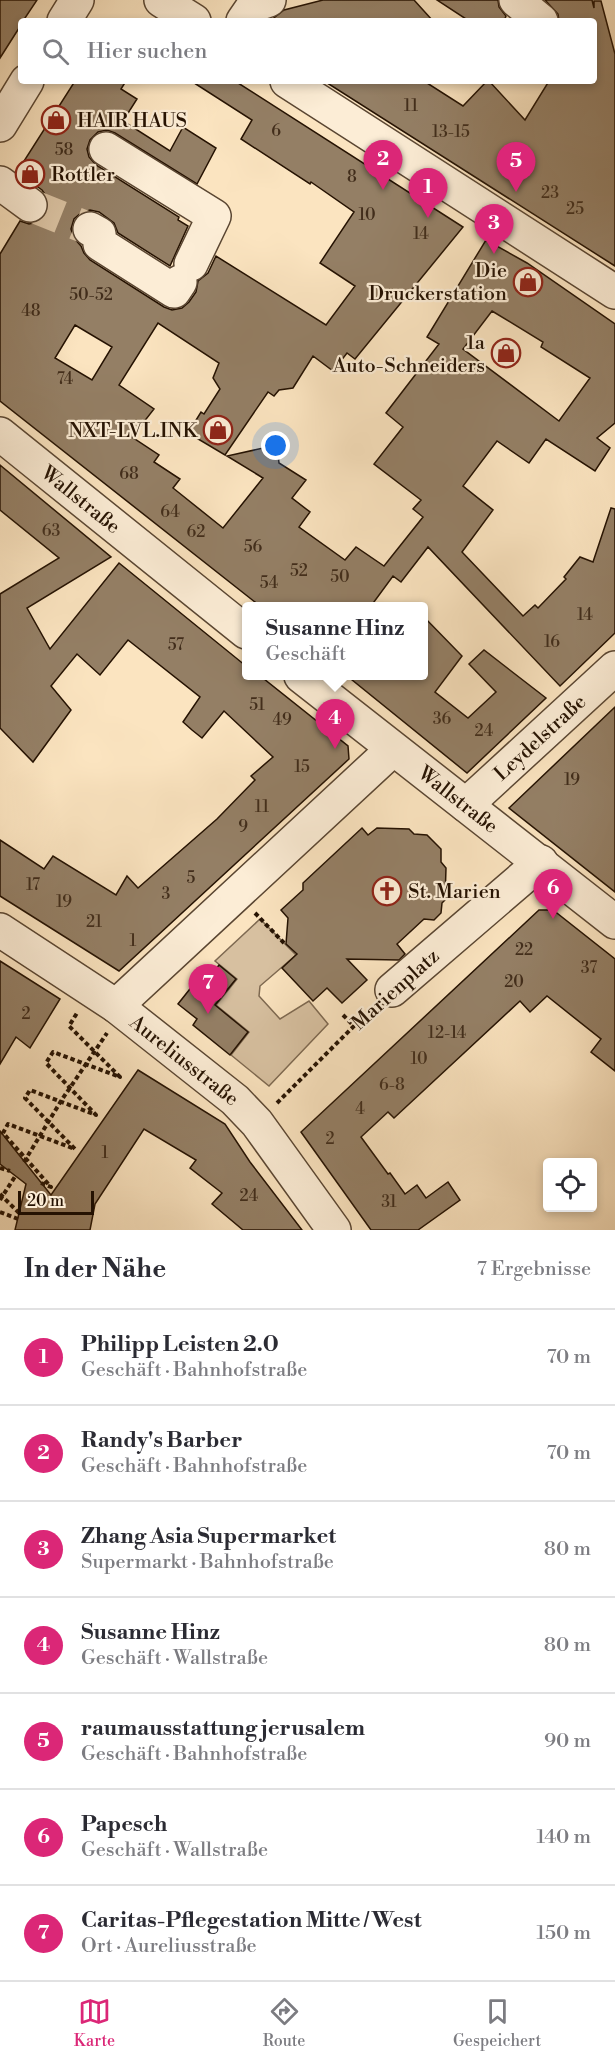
<!DOCTYPE html>
<html lang="de">
<head>
<meta charset="utf-8">
<style>
	body { margin:0; font-family:"Libre Bodoni",serif; background:#f2f2f3; color:#2b2b33 }
	.controls { position:absolute; right:18px; bottom:18px; display:grid; overflow:hidden; border-radius:6px; box-shadow:0 3px 9px #0003 }
	.controls button { width:54px; height:54px; display:grid; place-items:center; padding:0; border:0; border-bottom:2px solid #e1e1e2; background:#fff; color:#2b2b33; font:30px sans-serif }
	.scale { position:absolute; left:18px; bottom:15px; width:76px; box-sizing:border-box; padding-left:6px; border:3px solid #251202; border-top:0; font-size:16px; line-height:21px; white-space:nowrap; color:#251202; -webkit-text-stroke:4px #fcedd6; paint-order:stroke }
	.you { position:absolute; left:276px; top:446px; width:21px; height:21px; margin:-15px; border:4px solid #fff; border-radius:50%; background:#1a73e8; box-shadow:0 0 0 9px #1a73e833 }
	.badge { display:grid; place-items:center; width:39px; height:39px; border-radius:50%; background:#db2777; color:#fff; font-size:20px; font-weight:700 }
	.pin { position:absolute; translate:-50% -50px; filter:drop-shadow(0 2px 3px #0008) }
	.pin::after { content:''; position:absolute; top:32px; width:21px; height:18px; background:inherit; clip-path:polygon(0 0,100% 0,50% 100%) }
	.popup { position:absolute; left:242px; top:602px; width:186px; height:78px; box-sizing:border-box; display:grid; place-content:center; border-radius:6px; background:#fff; filter:drop-shadow(0 2px 4px #0005); font-size:20px; white-space:nowrap; color:#7c7c81 }
	.popup b { font-size:22px; color:#2b2b33 }
	.popup::after { content:''; position:absolute; left:50%; top:100%; margin-left:-12px; border:12px solid transparent; border-top-color:#fff }
	.list { margin:0; padding:0; list-style:none }
	h2 { display:flex; justify-content:space-between; align-items:center; height:78px; margin:0; padding:0 24px; font-size:26px }
	h2 small { font-size:20px; font-weight:400; color:#7c7c81 }
	.list li { display:grid; grid-template-columns:39px 1fr auto; gap:18px; align-items:center; box-sizing:border-box; height:96px; padding:0 24px; border-top:2px solid #e1e1e2 }
	.list b { display:block; font-size:22px; white-space:nowrap }
	.list p { margin:0; font-size:20px; white-space:nowrap; color:#7c7c81 }
	.list em { font-size:20px; font-style:normal; color:#7c7c81 }
	.icon { flex:none; width:33px; height:33px; fill:none; stroke:currentColor; stroke-width:2; stroke-linecap:round; stroke-linejoin:round }
	.map { position:relative; flex:none; width:615px; height:1230px; overflow:hidden }
	.search { position:absolute; background:#fff; box-shadow:0 3px 9px #0003; left:18px; right:18px; top:18px; height:66px; display:flex; align-items:center; gap:15px; box-sizing:border-box; padding:0 21px; border-radius:6px; color:#7c7c81; font-size:22px }
	.sheet { height:750px; background:#fff }
	nav { display:flex; justify-content:space-around; align-items:center; box-sizing:border-box; height:84px; border-top:2px solid #e1e1e2; background:#fff; font-size:16px; color:#7c7c81 }
	nav a { display:grid; justify-items:center; gap:3px }
	nav .on { color:#db2777 }
	.map>svg:first-child { display:block }
	.green { fill:#d7c0a0; stroke:#7e6951; stroke-width:1.5 }
	.building { fill:#947f65; stroke:#251202; stroke-width:1.5; fill-rule:evenodd }
	.lines { fill:none; stroke-linecap:round; stroke-linejoin:round }
	.minor-tunnel { stroke:#dbc4a4; stroke-width:33; stroke-dasharray:33 16; stroke-linecap:butt }
	.minor-casing { stroke:#5a4632; stroke-width:36 }
	.path { stroke:#251202; stroke-width:4; stroke-dasharray:4.5 3; stroke-linecap:butt }
	.minor { stroke:#fcedd6; stroke-width:33 }
	.labels { text-anchor:middle; stroke-width:4.5; stroke-linejoin:round; paint-order:stroke }
	.number-label { font-size:16px; fill:#412d1b }
	.poi-label { font-size:20px; fill:#251202; stroke:#fcedd6; text-anchor:start }
	.street-label { font-size:20px; fill:#251202; stroke:#fcedd6 }
</style>
</head>
<body>
<div class="map">
<svg width="615" height="1230" viewBox="0 0 615 1230">
	<rect width="100%" height="100%" fill="#fbe4c0"/>
	<filter id="stains"><feTurbulence type="fractalNoise" baseFrequency=".00333" numOctaves="4"/><feColorMatrix values="0 0 0 0 .2 0 0 0 0 .09 0 0 0 0 .02 0 0 0 .5 -.17"/></filter>
	<radialGradient id="worn" r=".72"><stop offset=".6" stop-color="#630" stop-opacity="0"/><stop offset="1" stop-color="#630" stop-opacity=".3"/></radialGradient>
	<polygon class="green" points="260,919 296,955 260,986 259,996 280,1019 309,1001 328,1024 269,1086 231,1055 249,1032 216,1005 237,979 215,961"/>
	<g class="building">
		<polygon points="0,0 37,0 23,21 21,21 21,25 0,58"/>
		<polygon points="323,0 414,0 433,21 270,21 284,10"/>
		<polygon points="437,0 498,0 499,7 506,16 504,21 469,21"/>
		<polygon points="545,0 592,0 594,8 594,1 601,1 615,54 615,266 324,81 424,81 463,106 487,81 489,81 525,120 549,81 594,81 594,21 559,21 558,14"/>
		<path d="M75,81H126L121,89L137,99L123,121L170,151L183,127L216,148L197,184L115,133L107,130L98,132L90,140L87,149L89,157L96,165L179,217L178,220L188,226L170,266L118,233L114,223L99,212L90,210L81,213L74,219L71,229L74,238L81,246L84,253L90,260L164,307L172,310L182,308L189,302L196,292L198,281L208,273L216,256L326,325L355,286L320,263L354,212L311,182L310,184L241,139L252,120L191,81H235L463,227L355,359L347,353L333,371L313,356L293,388L279,390L274,396L268,392L225,455L188,433L201,412L204,414L220,389L213,378L219,363L158,323L119,385L154,409L132,437L159,455L154,462L180,479L173,488L223,528L263,478L227,456L268,447L278,454L279,463L306,480L292,498L310,512L299,527L345,560L356,547L384,566L423,517L413,509L421,500L374,464L403,427L386,413L439,344L427,337L486,240L527,263L615,324V423L597,438L610,448L595,471L546,439L529,463L497,441L463,486L493,510L462,552L523,616L535,605L538,608L566,579L564,577L580,557L593,562L611,508L615,509V633L560,686L428,547L401,582L393,576L371,606H260L0,401V254L20,221L29,224L38,222L45,216L49,206L47,197L42,190L17,172ZM492,311L543,342L541,347L590,378L559,421L463,349ZM75,325L112,347L92,380L55,358Z"/>
		<polygon points="0,465 111,557 27,608 50,649 119,563 246,666 246,675 259,675 348,746 349,759 119,971 0,896 0,840 44,869 53,856 116,895 127,876 138,888 217,819 255,780 251,776 273,757 224,711 202,738 192,730 183,722 200,697 128,640 100,675 77,654 51,686 71,710 33,762 0,728 0,594 59,558 0,510"/>
		<polygon points="423,616 462,656 435,692 468,718 496,692 469,664 484,650 546,698 467,773 346,675 423,675"/>
		<polygon points="615,707 615,892 509,808"/>
		<polygon points="362,828 368,835 377,828 409,829 414,834 427,835 441,849 441,862 446,868 445,900 442,903 441,913 434,920 424,919 397,944 405,954 399,960 347,959 367,980 342,1003 327,988 313,1001 282,968 297,954 286,944 288,918 281,910 303,890 303,883"/>
		<polygon points="539,910 553,910 615,959 615,1071 591,1052 601,1039 547,996 530,1012 520,1001 394,1118 388,1112 361,1137 388,1174 390,1173 405,1194 417,1185 426,1198 448,1182 460,1200 418,1230 371,1230 301,1132"/>
		<polygon points="0,961 60,999 30,1048 16,1037 0,1064"/>
		<polygon points="219,965 236,979 215,1005 248,1032 230,1055 193,1025 197,1019 178,1004 205,970 211,975"/>
		<polygon points="138,1070 225,1124 250,1162 302,1230 243,1230 212,1204 222,1193 190,1168 196,1160 144,1129 95,1204 90,1230 15,1230 26,1184 0,1164 0,1131 51,1195"/>
	</g>
	<g class="lines">
		<polyline class="minor-tunnel" points="30,205 90,229"/>
		<g class="minor-casing">
			<g id="minor">
				<polyline points="161,0 194,21"/>
				<polyline points="516,0 541,21"/>
				<polyline points="64,21 77,0"/>
				<polyline points="243,21 254,5 269,0"/>
				<polyline points="287,81 615,292"/>
				<polyline points="0,125 27,81"/>
				<polyline points="106,149 214,216 191,264"/>
				<polyline points="0,183 30,205"/>
				<polyline points="90,229 99,234 100,244 174,291 180,282"/>
				<path id="s1" d="M0,434L246,632"/>
				<path id="s2" d="M301,676L615,922"/>
				<path id="s3" d="M466,805L615,668"/>
				<path id="s4" d="M0,930L116,1006L235,1100L257,1123L334,1230"/>
				<polyline points="392,990 541,862"/>
				<polyline points="116,1006 393,749"/>
			</g>
		</g>
		<g class="path">
			<polyline points="255,913 284,943"/>
			<polyline points="343,1015 354,1026"/>
			<polyline points="277,1103 371,1009"/>
			<polyline points="24,1162 61,1101 107,1033"/>
			<polyline points="0,1168 10,1171"/>
			<polyline points="41,1183 51,1187 3,1133 8,1124 75,1149 25,1098 30,1090 96,1115 46,1063 53,1052 120,1077 69,1026 77,1013"/>
			<polyline points="0,1194 20,1214"/>
			<polyline points="0,1200 16,1175"/>
			<polyline points="0,1212 18,1219"/>
		</g>
		<use href="#minor" class="minor"/>
	</g>
	<defs>
		<g id="shop-ring" transform="scale(1.5)"><circle r="9.5" fill="#fcedd6" stroke="#8f2418" stroke-width="1.5"/><path d="M-5-2.5h2.3a2.7 3.5 0 0 1 5.4 0H5L5.5 6h-11ZM-1.5-2.5h3a1.5 2.3 0 0 0-3 0Z" fill="#8f2418"/></g>
		<g id="church-ring" transform="scale(1.5)"><circle r="9.5" fill="#fcedd6" stroke="#8f2418" stroke-width="1.5"/><path d="M-1.2-6h2.4v3.5h3.3v2.4h-3.3V6h-2.4V-.1h-3.3v-2.4h3.3Z" fill="#8f2418"/></g>
	</defs>
	<g fill-rule="evenodd">
		<use href="#shop-ring" x="56" y="120"/>
		<use href="#shop-ring" x="30" y="174"/>
		<use href="#shop-ring" x="528" y="282"/>
		<use href="#shop-ring" x="506" y="353"/>
		<use href="#shop-ring" x="218" y="430"/>
		<use href="#church-ring" x="387" y="891"/>
	</g>
	<g class="labels">
		<g class="number-label">
			<text x="411" y="111">11</text>
			<text x="276" y="136">6</text>
			<text x="451" y="137">13-15</text>
			<text x="64" y="155">58</text>
			<text x="352" y="182">8</text>
			<text x="550" y="198">23</text>
			<text x="575" y="214">25</text>
			<text x="367" y="220">10</text>
			<text x="421" y="239">14</text>
			<text x="91" y="300">50-52</text>
			<text x="31" y="316">48</text>
			<text x="65" y="384">74</text>
			<text x="129" y="479">68</text>
			<text x="170" y="517">64</text>
			<text x="51" y="536">63</text>
			<text x="196" y="537">62</text>
			<text x="253" y="552">56</text>
			<text x="299" y="576">52</text>
			<text x="340" y="582">50</text>
			<text x="269" y="588">54</text>
			<text x="585" y="620">14</text>
			<text x="552" y="647">16</text>
			<text x="176" y="650">57</text>
			<text x="257" y="710">51</text>
			<text x="442" y="724">36</text>
			<text x="282" y="725">49</text>
			<text x="484" y="736">24</text>
			<text x="302" y="772">15</text>
			<text x="572" y="785">19</text>
			<text x="262" y="812">11</text>
			<text x="243" y="832">9</text>
			<text x="191" y="883">5</text>
			<text x="33" y="890">17</text>
			<text x="166" y="899">3</text>
			<text x="64" y="907">19</text>
			<text x="94" y="927">21</text>
			<text x="133" y="946">1</text>
			<text x="524" y="955">22</text>
			<text x="589" y="973">37</text>
			<text x="514" y="987">20</text>
			<text x="26" y="1019">2</text>
			<text x="447" y="1038">12-14</text>
			<text x="419" y="1064">10</text>
			<text x="392" y="1090">6-8</text>
			<text x="360" y="1114">4</text>
			<text x="330" y="1144">2</text>
			<text x="105" y="1158">1</text>
			<text x="249" y="1201">24</text>
			<text x="389" y="1207">31</text>
		</g>
		<g class="poi-label">
			<text x="77" y="127">HAIR HAUS</text>
			<text x="51" y="181">Rottler</text>
			<text x="507" y="277" text-anchor="end">Die<tspan x="507" dy="23">Druckerstation</tspan></text>
			<text x="485" y="349" text-anchor="end">1a<tspan x="485" dy="23">Auto-Schneiders</tspan></text>
			<text x="197" y="437" text-anchor="end">NXT-LVL.INK</text>
			<text x="408" y="898">St. Marien</text>
		</g>
		<g class="street-label">
			<text dy="7" stroke="none"><textPath href="#s1" startOffset="104">Wallstraße</textPath></text>
			<text dy="7" stroke="none"><textPath href="#s3" startOffset="100">Leydelstraße</textPath></text>
			<text dy="7" stroke="none"><textPath href="#s2" startOffset="200">Wallstraße</textPath></text>
			<text transform="translate(395 989) rotate(-42)" y="7">Marienplatz</text>
			<text dy="7" stroke="none"><textPath href="#s4" startOffset="226">Aureliusstraße</textPath></text>
		</g>
	</g>
	<rect width="100%" height="100%" filter="url(#stains)"/>
	<rect width="100%" height="100%" fill="url(#worn)"/>
</svg>
<div class="controls">
<button><svg class="icon" aria-label="locate" viewBox="0 0 24 24"><circle cx="12" cy="12" r="6"/><path d="M12 2v4M12 18v4M2 12h4M18 12h4"/></svg></button>
</div>
<div class="scale">20 m</div>
<div class="you"></div>
<div class="pin badge" style="left:428px;top:218px">1</div>
<div class="pin badge" style="left:383px;top:190px">2</div>
<div class="pin badge" style="left:494px;top:254px">3</div>
<div class="pin badge" style="left:335px;top:749px">4</div>
<div class="popup"><b>Susanne Hinz</b>Geschäft</div>
<div class="pin badge" style="left:516px;top:192px">5</div>
<div class="pin badge" style="left:553px;top:919px">6</div>
<div class="pin badge" style="left:208px;top:1014px">7</div>
<div class="search"><svg class="icon" aria-label="search" viewBox="0 0 24 24"><circle cx="10" cy="10" r="6"/><path d="M15 15l6 6"/></svg>Hier suchen</div>
</div>
<section class="sheet">
<h2>In der Nähe<small>7 Ergebnisse</small></h2>
<ul class="list">
<li><span class="badge">1</span><div><b>Philipp Leisten 2.0</b><p>Geschäft · Bahnhofstraße</p></div><em>70 m</em></li>
<li><span class="badge">2</span><div><b>Randy's Barber</b><p>Geschäft · Bahnhofstraße</p></div><em>70 m</em></li>
<li><span class="badge">3</span><div><b>Zhang Asia Supermarket</b><p>Supermarkt · Bahnhofstraße</p></div><em>80 m</em></li>
<li><span class="badge">4</span><div><b>Susanne Hinz</b><p>Geschäft · Wallstraße</p></div><em>80 m</em></li>
<li><span class="badge">5</span><div><b>raumausstattung jerusalem</b><p>Geschäft · Bahnhofstraße</p></div><em>90 m</em></li>
<li><span class="badge">6</span><div><b>Papesch</b><p>Geschäft · Wallstraße</p></div><em>140 m</em></li>
<li><span class="badge">7</span><div><b>Caritas-Pflegestation Mitte / West</b><p>Ort · Aureliusstraße</p></div><em>150 m</em></li>
</ul>
</section>
<nav>
<a class="on"><svg class="icon" aria-label="map" viewBox="0 0 24 24"><path d="M3 6l6-2 6 2 6-2v14l-6 2-6-2-6 2zM9 4v14M15 6v14"/></svg>Karte</a>
<a><svg class="icon" aria-label="directions" viewBox="0 0 24 24"><path d="M12 3l9 9-9 9-9-9zM9 14v-3h6M13 9l2 2-2 2"/></svg>Route</a>
<a><svg class="icon" aria-label="saved" viewBox="0 0 24 24"><path d="M7 4h10v16l-5-4-5 4z"/></svg>Gespeichert</a>
</nav>
</body>
</html>
